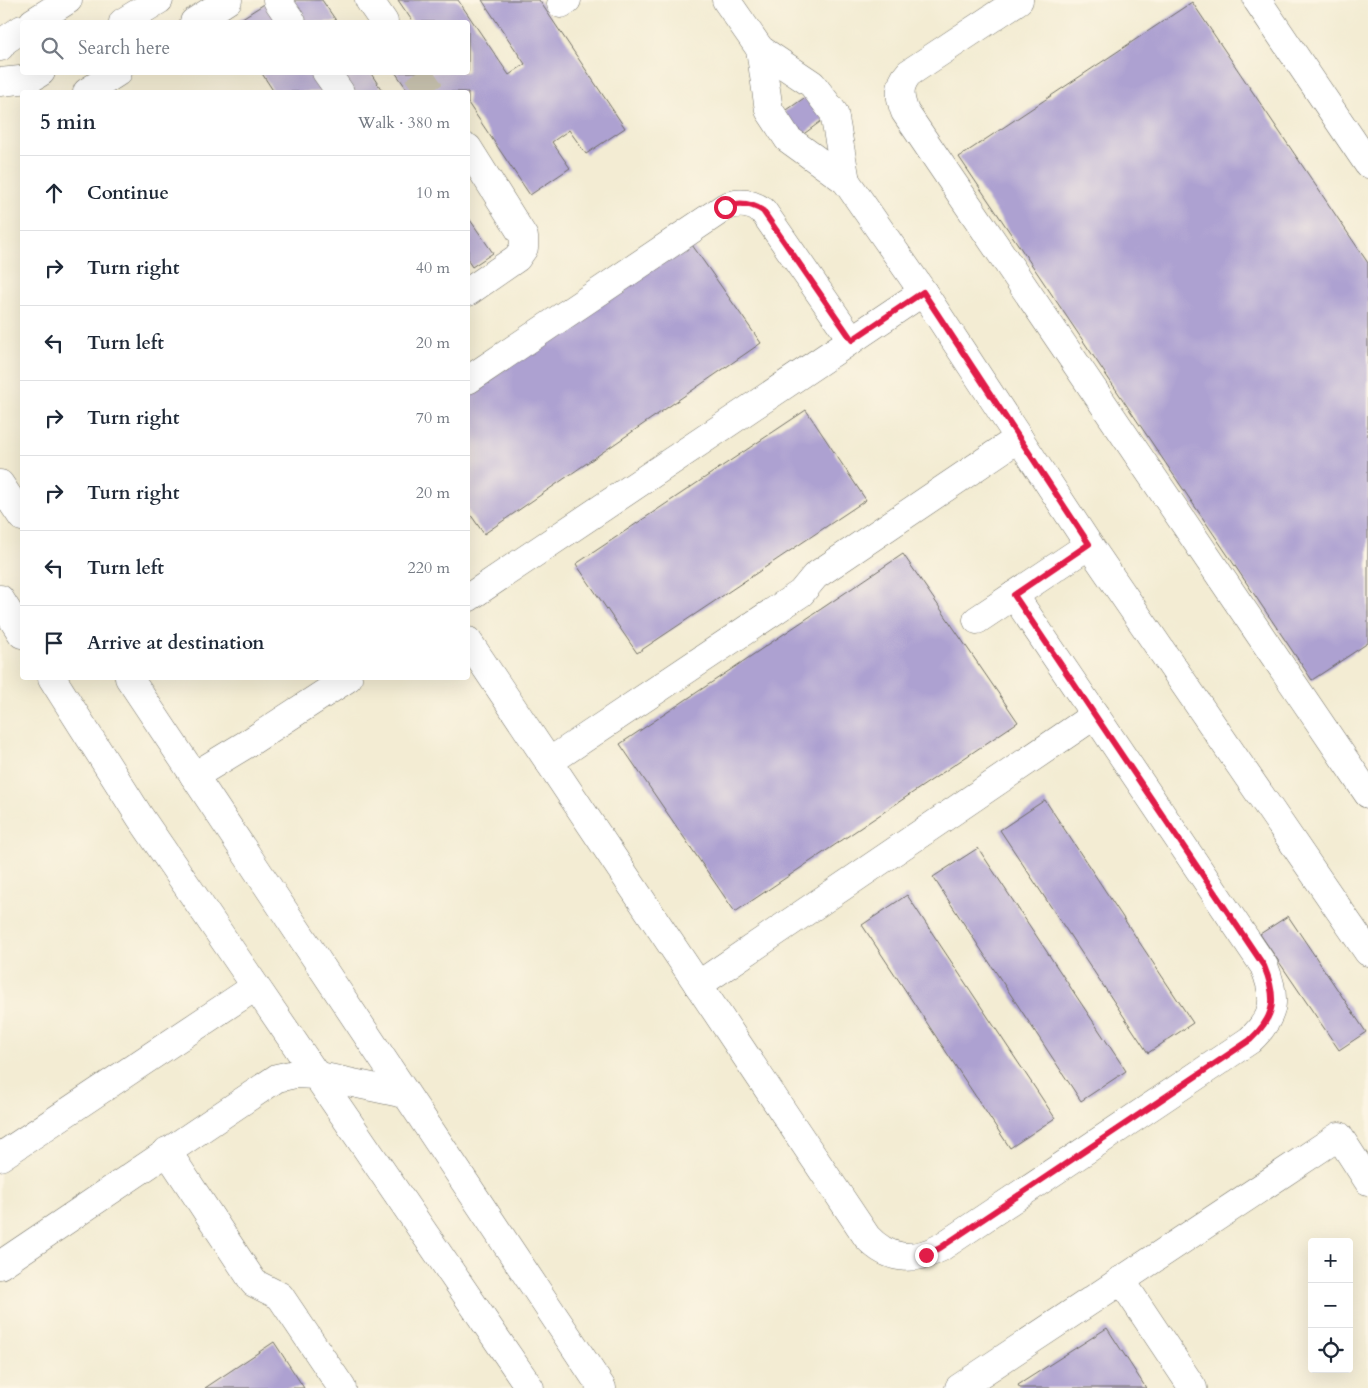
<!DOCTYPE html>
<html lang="en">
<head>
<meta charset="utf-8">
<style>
	body { margin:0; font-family:Cardo,serif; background:#f6f6f7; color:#1f2937 }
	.controls { position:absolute; right:15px; bottom:15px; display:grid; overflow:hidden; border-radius:5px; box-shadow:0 5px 20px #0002 }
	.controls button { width:45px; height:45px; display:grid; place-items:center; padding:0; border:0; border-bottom:1px solid #e0e1e3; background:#fff; color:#1f2937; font:25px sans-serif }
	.stop { position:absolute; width:15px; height:15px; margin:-11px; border:4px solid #e11d48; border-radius:50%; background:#fff }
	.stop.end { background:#e11d48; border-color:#fff; box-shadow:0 1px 5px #0008 }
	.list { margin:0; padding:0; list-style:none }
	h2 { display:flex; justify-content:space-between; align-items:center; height:65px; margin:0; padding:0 20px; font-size:21px }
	h2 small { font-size:16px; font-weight:400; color:#747a83 }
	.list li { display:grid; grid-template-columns:32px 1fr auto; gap:15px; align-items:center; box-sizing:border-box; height:75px; padding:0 20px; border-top:1px solid #e0e1e3 }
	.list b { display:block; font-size:19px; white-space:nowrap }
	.list em { font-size:16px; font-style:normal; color:#747a83 }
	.icon { flex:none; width:28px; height:28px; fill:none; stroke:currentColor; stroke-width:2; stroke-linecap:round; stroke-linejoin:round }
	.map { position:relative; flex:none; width:1368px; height:1388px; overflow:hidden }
	.search { position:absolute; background:#fff; box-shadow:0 5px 20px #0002; left:20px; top:20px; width:450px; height:55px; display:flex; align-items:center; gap:12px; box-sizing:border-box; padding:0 18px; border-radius:5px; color:#747a83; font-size:19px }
	.panel { position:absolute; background:#fff; box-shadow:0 5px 20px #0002; left:20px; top:90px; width:450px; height:590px; border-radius:5px }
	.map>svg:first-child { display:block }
	.building { fill:#ada1d1 }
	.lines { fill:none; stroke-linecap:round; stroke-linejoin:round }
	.minor-tunnel { stroke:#cbc5b1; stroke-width:28; stroke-dasharray:28 14; stroke-linecap:butt }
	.minor-casing { stroke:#716f66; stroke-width:29 }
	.minor { stroke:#fff; stroke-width:28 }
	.route { stroke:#e11d48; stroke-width:6 }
</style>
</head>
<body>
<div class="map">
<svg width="1368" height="1388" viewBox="0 0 1368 1388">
	<rect width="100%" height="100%" fill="#fcf5e5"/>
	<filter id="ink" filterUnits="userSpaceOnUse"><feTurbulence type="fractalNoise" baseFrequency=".02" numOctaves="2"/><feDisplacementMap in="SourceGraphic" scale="10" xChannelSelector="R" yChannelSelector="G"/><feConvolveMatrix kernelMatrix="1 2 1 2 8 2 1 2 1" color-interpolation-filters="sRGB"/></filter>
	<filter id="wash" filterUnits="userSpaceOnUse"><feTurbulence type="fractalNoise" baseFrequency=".0096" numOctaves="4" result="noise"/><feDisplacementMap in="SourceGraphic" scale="20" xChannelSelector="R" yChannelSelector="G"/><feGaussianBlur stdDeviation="1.12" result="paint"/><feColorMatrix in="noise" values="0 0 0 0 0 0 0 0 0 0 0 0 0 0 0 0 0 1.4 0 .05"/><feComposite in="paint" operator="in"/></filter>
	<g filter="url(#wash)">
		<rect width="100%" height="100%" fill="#f3ecd3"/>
		<g id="blocks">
			<g class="building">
				<polygon points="290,0 322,0 337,22 305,22"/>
				<polygon points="398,0 458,0 509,75 525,64 482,0 539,0 625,128 586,154 569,130 552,142 570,168 530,195 468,103 468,92 409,92 395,72 468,72 468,22 413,22"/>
				<polygon points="269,1 284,22 236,22"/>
				<polygon points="1192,2 1368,263 1368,643 1312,680 959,157"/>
				<polygon points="261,72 317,72 331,92 274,92"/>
				<polygon points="338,72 370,72 383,92 352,92"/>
				<polygon points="807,96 824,119 801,136 784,112"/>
				<polygon points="468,217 493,253 472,267 468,261"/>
				<polygon points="690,242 761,343 484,534 468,511 468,394"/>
				<polygon points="806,410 866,500 637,653 576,564"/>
				<polygon points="903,554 1018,722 735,912 620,744"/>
				<polygon points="1045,800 1193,1023 1148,1053 1000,830"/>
				<polygon points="978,848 1126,1071 1081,1101 933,877"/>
				<polygon points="907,895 1055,1118 1010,1148 862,925"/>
				<polygon points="1288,916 1366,1032 1339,1050 1260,934"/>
				<polygon points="1107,1328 1146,1388 1020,1388 1018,1385"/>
				<polygon points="274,1342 304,1388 205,1388"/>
			</g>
		</g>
	</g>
	<g filter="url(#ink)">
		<use href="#blocks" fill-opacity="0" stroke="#716f66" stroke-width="1"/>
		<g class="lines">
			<polyline class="minor-tunnel" points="417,72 431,92"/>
			<g class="minor-casing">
				<g id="minor">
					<polyline points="277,0 292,22"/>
					<polyline points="369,0 384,22"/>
					<polyline points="726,0 760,49 812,84 834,113 846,181"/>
					<path d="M1019,0L909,73C898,85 899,97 905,112L1368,794"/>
					<polyline points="1257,0 1368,164"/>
					<polyline points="561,4 567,0"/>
					<polyline points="33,22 68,0"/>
					<polyline points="123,22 159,0"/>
					<polyline points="194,22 228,0"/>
					<polyline points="0,47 4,41 22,29"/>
					<polyline points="760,49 769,110 788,139 846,181 923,292 1089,545 1368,952"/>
					<polyline points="326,72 340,92"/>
					<polyline points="0,82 30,79 41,72"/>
					<polyline points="87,92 118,72"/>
					<polyline points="468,148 524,237 524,248 517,258 468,292"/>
					<path d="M468,380L725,207C739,201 751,203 763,211L852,340"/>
					<polyline points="0,484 22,517"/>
					<polyline points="468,598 923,292"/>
					<polyline points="0,599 22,634"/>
					<polyline points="977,620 1089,545"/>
					<path d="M468,641L867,1237C888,1260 913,1262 940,1248L1250,1040C1276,1016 1277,998 1264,966L1014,595"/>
					<polyline points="52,678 140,817 530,1388"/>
					<polyline points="129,678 602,1388"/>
					<polyline points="549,762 801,593 815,576 1019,438"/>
					<polyline points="194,776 250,742 348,678"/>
					<polyline points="698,985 1095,715"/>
					<polyline points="167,1151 254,1283 280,1296 342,1388"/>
					<polyline points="0,1157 255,987"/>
					<polyline points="0,1265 277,1078 295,1074 315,1075 405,1094"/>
					<polyline points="1121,1280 1193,1388"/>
					<polyline points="959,1388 1339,1136 1368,1181"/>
				</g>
			</g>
			<use href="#minor" class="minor"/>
		</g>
	</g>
	<g class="lines" filter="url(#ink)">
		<path class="route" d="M725,207C739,201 751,203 763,211L852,340L923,292L1089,544L1014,595L1264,966C1277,998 1276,1016 1250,1040L940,1248L926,1255"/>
	</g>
</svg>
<div class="controls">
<button>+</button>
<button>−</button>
<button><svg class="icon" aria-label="locate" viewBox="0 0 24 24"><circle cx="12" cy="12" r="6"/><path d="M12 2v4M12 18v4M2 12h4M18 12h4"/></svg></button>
</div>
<div class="stop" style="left:725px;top:207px"></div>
<div class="stop end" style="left:926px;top:1255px"></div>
<div class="search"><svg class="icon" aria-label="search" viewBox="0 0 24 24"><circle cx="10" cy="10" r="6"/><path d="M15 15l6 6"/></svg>Search here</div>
<section class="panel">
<h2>5 min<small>Walk · 380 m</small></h2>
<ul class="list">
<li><svg class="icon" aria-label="ahead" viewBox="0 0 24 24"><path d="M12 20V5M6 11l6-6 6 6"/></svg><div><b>Continue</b></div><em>10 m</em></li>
<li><svg class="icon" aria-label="right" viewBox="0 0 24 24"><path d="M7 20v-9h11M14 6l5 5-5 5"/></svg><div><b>Turn right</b></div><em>40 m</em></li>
<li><svg class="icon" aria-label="left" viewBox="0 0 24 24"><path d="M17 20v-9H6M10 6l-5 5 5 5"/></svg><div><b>Turn left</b></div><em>20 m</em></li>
<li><svg class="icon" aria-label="right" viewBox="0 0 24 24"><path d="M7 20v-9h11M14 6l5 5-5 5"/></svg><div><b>Turn right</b></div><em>70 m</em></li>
<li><svg class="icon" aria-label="right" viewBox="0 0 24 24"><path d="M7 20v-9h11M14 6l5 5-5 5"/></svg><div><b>Turn right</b></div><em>20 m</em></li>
<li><svg class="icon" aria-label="left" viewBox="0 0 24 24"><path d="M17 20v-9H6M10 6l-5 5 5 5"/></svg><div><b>Turn left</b></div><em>220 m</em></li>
<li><svg class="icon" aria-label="arrive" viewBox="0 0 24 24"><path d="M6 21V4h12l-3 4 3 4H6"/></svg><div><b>Arrive at destination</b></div></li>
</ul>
</section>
</div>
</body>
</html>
